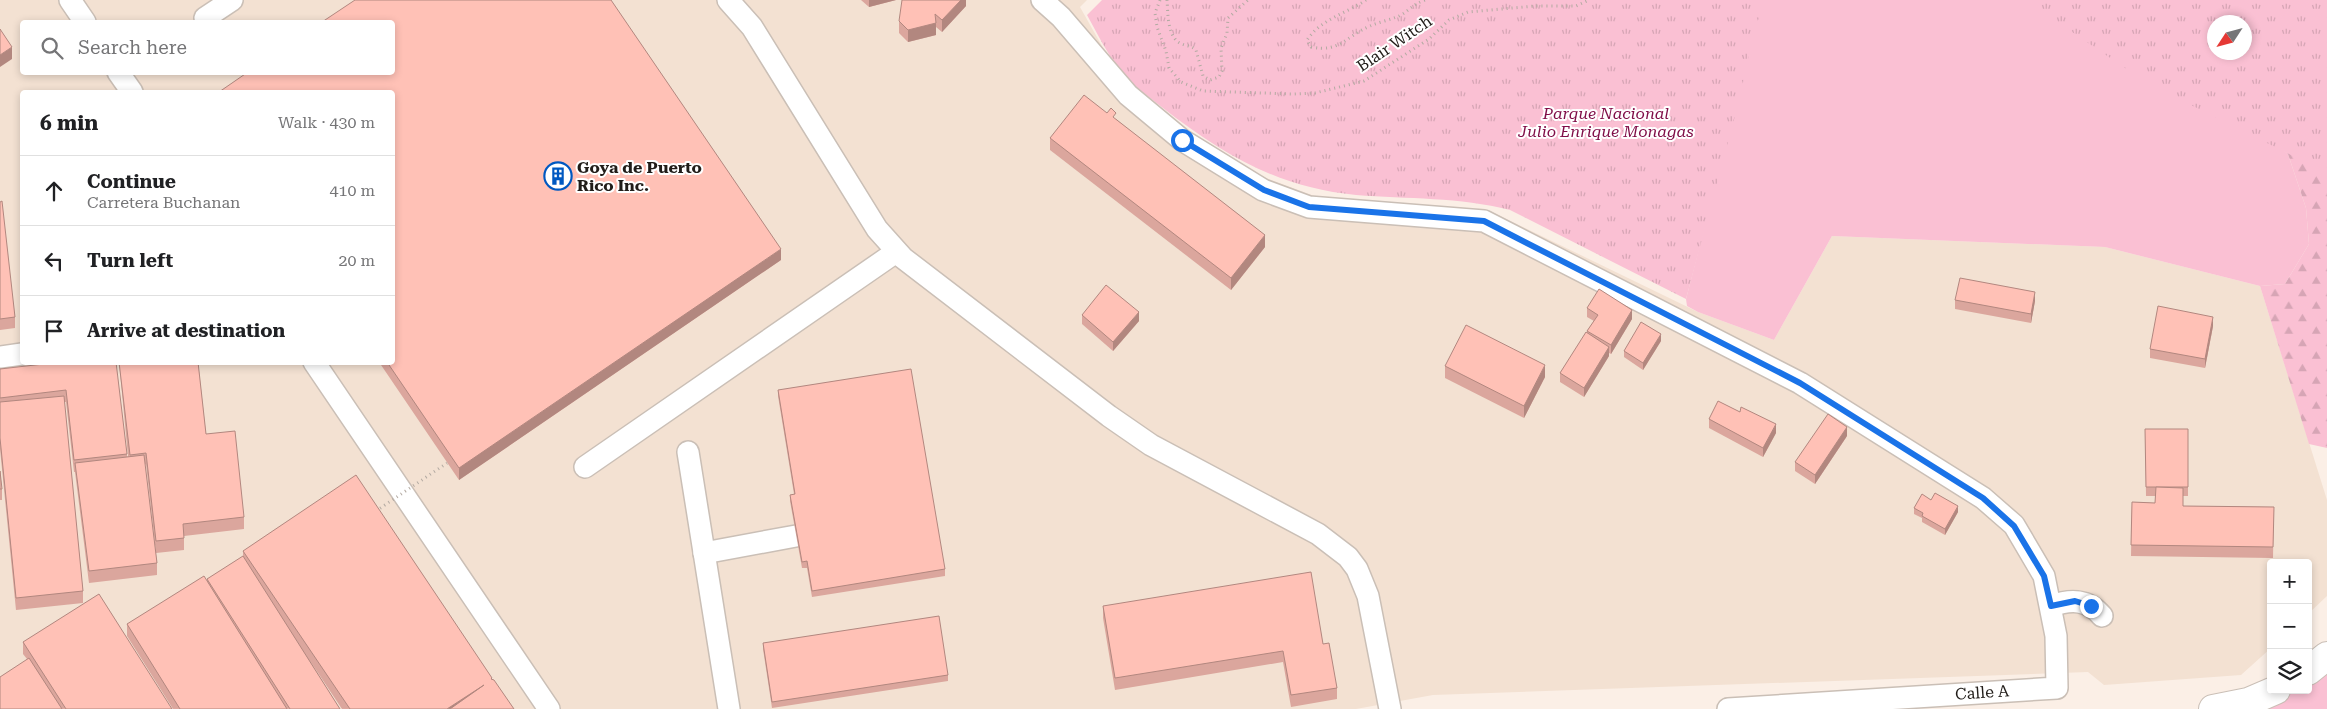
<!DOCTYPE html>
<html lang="en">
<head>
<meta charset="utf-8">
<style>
	body { margin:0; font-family:"Roboto Serif",serif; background:#f2f2f2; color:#202124 }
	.controls { position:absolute; right:15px; bottom:15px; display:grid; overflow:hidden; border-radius:5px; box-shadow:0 2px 8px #0003 }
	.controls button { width:45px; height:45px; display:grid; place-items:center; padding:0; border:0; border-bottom:1px solid #e0e0e0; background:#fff; color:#202124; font:25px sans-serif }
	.compass { position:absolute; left:2207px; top:15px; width:45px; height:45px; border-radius:50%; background:#fff; box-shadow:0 2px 8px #0003; rotate:234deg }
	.stop { position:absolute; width:15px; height:15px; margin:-11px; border:4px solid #1a73e8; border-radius:50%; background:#fff }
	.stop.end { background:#1a73e8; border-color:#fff; box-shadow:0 1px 5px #0008 }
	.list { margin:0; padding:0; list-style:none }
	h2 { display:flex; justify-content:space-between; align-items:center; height:65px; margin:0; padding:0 20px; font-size:21px }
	h2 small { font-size:16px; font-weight:400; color:#757577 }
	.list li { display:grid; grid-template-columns:32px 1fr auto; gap:15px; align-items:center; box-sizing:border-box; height:70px; padding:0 20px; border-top:1px solid #e0e0e0 }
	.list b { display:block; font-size:19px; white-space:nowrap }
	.list p { margin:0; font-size:16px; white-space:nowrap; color:#757577 }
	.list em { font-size:16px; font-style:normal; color:#757577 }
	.icon { flex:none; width:28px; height:28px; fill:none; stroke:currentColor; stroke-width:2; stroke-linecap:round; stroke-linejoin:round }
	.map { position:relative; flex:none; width:2327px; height:709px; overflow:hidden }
	.search { position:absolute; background:#fff; box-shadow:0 2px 8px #0003; left:20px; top:20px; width:375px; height:55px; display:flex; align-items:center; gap:12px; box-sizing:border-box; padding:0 18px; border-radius:5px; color:#757577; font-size:19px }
	.panel { position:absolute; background:#fff; box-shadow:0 2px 8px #0003; left:20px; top:90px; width:375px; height:275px; border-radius:5px }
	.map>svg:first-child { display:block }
	.built { fill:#f3e1d2; fill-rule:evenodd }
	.grass { fill:#fac0d3 }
	.forest { fill:url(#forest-firs); fill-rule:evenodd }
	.park { fill:url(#park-tufts); fill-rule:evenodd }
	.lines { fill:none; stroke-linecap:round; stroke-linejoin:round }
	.minor-casing { stroke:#cabfb6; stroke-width:24 }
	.highway-casing { stroke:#cabfb6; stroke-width:30 }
	.path { stroke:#b3aaa2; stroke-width:3; stroke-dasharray:1 4; stroke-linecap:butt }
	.minor { stroke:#fff; stroke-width:21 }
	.highway { stroke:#fff; stroke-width:28 }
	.path-bridge { stroke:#b3aaa2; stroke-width:3; stroke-dasharray:1 4; stroke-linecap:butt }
	.wall { fill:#dba69d }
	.shaded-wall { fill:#b2877f }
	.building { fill:#ffc1b6; stroke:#b2877f }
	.route { stroke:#1a73e8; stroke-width:6 }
	.labels { text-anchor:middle; stroke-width:4; stroke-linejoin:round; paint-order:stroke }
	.street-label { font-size:16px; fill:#211d19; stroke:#fff }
	.park-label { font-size:16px; font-style:italic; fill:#7f0d47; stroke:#fff }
	.poi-label { font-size:16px; font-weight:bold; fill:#211d19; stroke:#fff; text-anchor:start }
</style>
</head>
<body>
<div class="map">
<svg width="2327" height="709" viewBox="0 0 2327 709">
	<defs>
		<pattern id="forest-firs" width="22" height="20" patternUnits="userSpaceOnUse" patternTransform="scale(1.25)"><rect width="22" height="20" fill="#fac0d3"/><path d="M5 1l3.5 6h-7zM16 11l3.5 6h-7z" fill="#d6a5b5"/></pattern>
		<pattern id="park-tufts" width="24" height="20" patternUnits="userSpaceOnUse" patternTransform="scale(1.25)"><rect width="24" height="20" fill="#fac0d3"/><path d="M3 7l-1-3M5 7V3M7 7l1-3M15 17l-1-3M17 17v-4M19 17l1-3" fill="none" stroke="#d6a5b5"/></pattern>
	</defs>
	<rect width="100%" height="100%" fill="#fbefe6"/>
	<path class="built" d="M0,0H1087L1080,7L1116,71L1190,133L1253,173L1317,197L1488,210L1698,312L1774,340L1832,236L2105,247L2260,286L2327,500V596L2308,614V563H2271V648L2241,675L2104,685L2088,672L1433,695L1356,709H0ZM22,22H392V72H22ZM22,92H392V362H22Z"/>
	<g class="grass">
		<polygon points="1723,0 2099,0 2288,154 2306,208 2309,244 2285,284 2260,286 2105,247 1832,236 1774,340 1698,312 1687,306 1686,299 1715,186"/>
		<polygon points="2327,669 2327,709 2252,709 2293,690 2308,690 2308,681"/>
	</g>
	<path class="forest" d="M2327,0V448L2309,444L2260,286L2285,284L2309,244L2306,208L2288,154L2103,5ZM2214,22H2244V52H2214Z"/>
	<g class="park">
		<path d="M1102,0H1767L1755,27L1739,101L1686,299L1510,210C1460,197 1407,199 1356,195C1279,188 1222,154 1163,108C1148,96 1129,83 1118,68C1106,51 1097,33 1087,15Z"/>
		<path d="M2025,0H2327V173L2147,83ZM2214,22H2244V52H2214Z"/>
	</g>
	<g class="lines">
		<g class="minor-casing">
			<g id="minor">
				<polyline points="70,0 85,22"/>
				<polyline points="728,0 752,27 877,229 903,258 1109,416 1151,445 1318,534 1348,557 1357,569 1368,596 1390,709"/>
				<polyline points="1042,0 1061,17 1128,95 1182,140 1263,190 1309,207 1484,221 1800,383 1983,498 2014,525 2044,576 2056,636 2057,688 1728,709"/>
				<polyline points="205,18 232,0"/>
				<polyline points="118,72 132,92"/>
				<polyline points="0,357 22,354"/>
				<polyline points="314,362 549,709"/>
				<polyline points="688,452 729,709"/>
				<polyline points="585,467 896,252"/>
				<polyline points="704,553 796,536"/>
				<path d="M2051,606C2071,599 2088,599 2102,616"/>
			</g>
		</g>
		<g class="highway-casing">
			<g id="highway">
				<polyline points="2308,671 2327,656"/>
				<polyline points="2213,709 2248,702 2276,690"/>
			</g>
		</g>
		<g class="path">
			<polyline points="1160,0 1155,13 1157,27 1166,51 1169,68 1181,82 1203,91 1293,94 1315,93 1364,81 1429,39 1449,20 1468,12 1535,6 1576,6 1589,0"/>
			<path d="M1167,0C1168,12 1167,33 1178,42C1184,46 1191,45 1196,50L1203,76L1210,80L1219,77L1222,71L1221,48L1227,33L1228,18L1248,0"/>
			<path d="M1366,0C1347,13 1321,19 1307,40L1311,47C1340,53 1346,36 1370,26C1379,22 1390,20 1399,16C1409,11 1413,4 1425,0"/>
		</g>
		<use href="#minor" class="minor"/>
		<use href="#highway" class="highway"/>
		<polyline class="path-bridge" points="376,511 447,463"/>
	</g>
	<g class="wall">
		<polygon points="861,0 896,0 869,7"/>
		<polygon points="966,0 966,6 942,32 936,27 936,35 908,42 899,33 899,21"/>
		<polygon points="1116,119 1265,247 1231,290 1050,150 1050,138"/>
		<polygon points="0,202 15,317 15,328 0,330"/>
		<polygon points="781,260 459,480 379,362 392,362"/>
		<polygon points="1955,300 2035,301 2031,323 1955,309"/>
		<polygon points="1587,308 1632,319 1611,354 1609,353 1609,356 1584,397 1560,382 1560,373 1587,333 1587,331 1594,321 1587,317"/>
		<polygon points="1082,315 1139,321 1113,351 1082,324"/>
		<polygon points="2213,326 2205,368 2150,358 2150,349"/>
		<polygon points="1661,341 1643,370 1624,357 1624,351"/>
		<polygon points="61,362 127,454 127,457 128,456 119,362 198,362 206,434 244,517 244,529 184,536 184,550 156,553 146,464 145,465 157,563 157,575 89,583 75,472 74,472 66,402 64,402 83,591 83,603 16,610 0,449 0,369"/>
		<polygon points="1445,366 1545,377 1524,418 1445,378"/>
		<polygon points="778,390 945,569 945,576 812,597 807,568 802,568 790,501 790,495 794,494 778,396"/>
		<polygon points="1709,419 1776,433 1763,457 1709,428"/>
		<polygon points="2145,429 2188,429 2188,496 2183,496 2183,506 2274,507 2273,558 2131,556 2132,502 2155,503 2156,496 2146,496"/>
		<polygon points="1847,436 1815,484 1795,471 1795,462"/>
		<polygon points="0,471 2,489 2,500 0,500"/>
		<polygon points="1931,500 1958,512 1945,535 1922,522 1922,518 1914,514 1914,508"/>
		<polygon points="243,551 492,680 514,709 342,709 308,658 340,709 173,709 127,636 127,624 207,581 207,579 243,558"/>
		<polygon points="1103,606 1323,644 1337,688 1337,699 1291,707 1283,662 1115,690 1103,618"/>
		<polygon points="23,642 172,709 0,709 27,659 23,654"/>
		<polygon points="763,643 948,675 948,681 772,708 763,649"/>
	</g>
	<g class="shaded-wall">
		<polygon points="869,0 896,0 869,7"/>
		<polygon points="961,0 966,0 966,6 942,32 942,20"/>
		<polygon points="936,23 936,35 908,42 908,30"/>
		<polygon points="12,47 12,59 0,67 0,55"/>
		<polygon points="1265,235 1265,247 1231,290 1231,278"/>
		<polygon points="781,249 781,260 459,480 459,468"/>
		<polygon points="2035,292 2035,301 2031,323 2031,314"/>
		<polygon points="1632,310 1632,319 1611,354 1611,345"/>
		<polygon points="1139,312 1139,321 1113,351 1113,342"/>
		<polygon points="2213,317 2213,326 2205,368 2205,359"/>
		<polygon points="1661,334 1661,341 1643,370 1643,363"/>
		<polygon points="1609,347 1609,356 1584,397 1584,388"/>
		<polygon points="1545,365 1545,377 1524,418 1524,406"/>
		<polygon points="1776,424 1776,433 1763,457 1763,448"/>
		<polygon points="1847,427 1847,436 1815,484 1815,475"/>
		<polygon points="1958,506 1958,512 1945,535 1945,529"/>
		<polygon points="484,685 465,709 447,709"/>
	</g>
	<g class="building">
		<polygon points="355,0 611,0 781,249 459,468 387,362 392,362 392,92 219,92 248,72 392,72 392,22 322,22"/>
		<polygon points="902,0 961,0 942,20 935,14 936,23 908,30 899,21"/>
		<polygon points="0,29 12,47 0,55"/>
		<polygon points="1084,95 1107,113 1111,108 1116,113 1113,117 1265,235 1231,278 1050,138"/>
		<polygon points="2,201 15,317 0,319 0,202"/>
		<polygon points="1960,278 2035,292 2031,314 1955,300"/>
		<polygon points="1106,285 1139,312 1113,342 1082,315"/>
		<polygon points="1599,289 1632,310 1611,345 1587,331 1598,315 1587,308"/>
		<polygon points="2158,306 2213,317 2205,359 2150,349"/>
		<polygon points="1641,322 1661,334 1643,363 1624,351"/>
		<polygon points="1466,325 1545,365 1524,406 1445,366"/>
		<polygon points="1586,332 1609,347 1584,388 1560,373"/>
		<polygon points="61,362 116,362 127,454 74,460 66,390 0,398 0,369"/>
		<polygon points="119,362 198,362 206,434 235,431 244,517 183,524 184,538 156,541 146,453 130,455"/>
		<polygon points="911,369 945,569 812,591 807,561 802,562 790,495 795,494 778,390"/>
		<polygon points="64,396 83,591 16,598 0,438 0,402"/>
		<polygon points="1718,401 1740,412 1741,407 1776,424 1763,448 1709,419"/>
		<polygon points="1828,414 1847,427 1815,475 1795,462"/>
		<polygon points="2145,429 2188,429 2188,487 2146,487"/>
		<polygon points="144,455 157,563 89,571 75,463"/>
		<polygon points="0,471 2,489 0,489"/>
		<polygon points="356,475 492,678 491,679 494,680 514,709 450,709 484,685 447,709 350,709 243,551"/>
		<polygon points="2156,487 2183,488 2183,506 2274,507 2273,547 2131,545 2132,502 2155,503"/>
		<polygon points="1935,493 1958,506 1945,529 1922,516 1923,513 1914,508 1922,494 1931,500"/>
		<polygon points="243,556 340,709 290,709 207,579"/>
		<polygon points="1311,572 1323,644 1329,643 1337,688 1291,695 1283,651 1115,678 1103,606"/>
		<polygon points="204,576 287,709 180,709 127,624"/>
		<polygon points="99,594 172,709 66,709 23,642"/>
		<polygon points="939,616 948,675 772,702 763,643"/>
		<polygon points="29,658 62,709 0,709 0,677"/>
	</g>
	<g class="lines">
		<polyline class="route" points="1182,140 1264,190 1309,207 1484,221 1800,383 1983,498 2014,526 2044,576 2051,606 2075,601 2091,606"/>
	</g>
	<defs>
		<g id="building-ring" transform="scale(1.4375)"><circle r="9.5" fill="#fff" stroke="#0058c1" stroke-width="1.5"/><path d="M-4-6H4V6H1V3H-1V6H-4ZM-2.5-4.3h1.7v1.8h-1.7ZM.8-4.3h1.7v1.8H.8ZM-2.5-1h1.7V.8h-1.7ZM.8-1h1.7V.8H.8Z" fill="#0058c1"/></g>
	</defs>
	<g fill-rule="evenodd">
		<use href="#building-ring" x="558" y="176"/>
	</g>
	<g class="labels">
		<g class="street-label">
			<text transform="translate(1394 43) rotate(-34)" y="6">Blair Witch</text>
			<text transform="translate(1982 692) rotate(-4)" y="6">Calle A</text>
		</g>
		<g class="park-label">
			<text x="1606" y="119">Parque Nacional<tspan x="1606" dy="18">Julio Enrique Monagas</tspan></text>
		</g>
		<g class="poi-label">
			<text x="577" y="173">Goya de Puerto<tspan x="577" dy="18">Rico Inc.</tspan></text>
		</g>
	</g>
</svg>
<div class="controls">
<button>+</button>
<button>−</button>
<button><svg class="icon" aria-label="layers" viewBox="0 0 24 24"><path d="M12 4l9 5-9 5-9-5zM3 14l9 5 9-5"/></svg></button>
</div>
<svg class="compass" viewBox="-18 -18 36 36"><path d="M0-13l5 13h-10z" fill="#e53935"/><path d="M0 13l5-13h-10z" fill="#757577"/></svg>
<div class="stop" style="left:1182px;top:140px"></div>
<div class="stop end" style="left:2091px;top:606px"></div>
<div class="search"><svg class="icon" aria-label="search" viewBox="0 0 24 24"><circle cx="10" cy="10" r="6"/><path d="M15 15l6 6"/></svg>Search here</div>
<section class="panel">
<h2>6 min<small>Walk · 430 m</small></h2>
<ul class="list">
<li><svg class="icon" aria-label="ahead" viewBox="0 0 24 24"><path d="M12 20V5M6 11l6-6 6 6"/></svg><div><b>Continue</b><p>Carretera Buchanan</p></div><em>410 m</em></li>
<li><svg class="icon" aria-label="left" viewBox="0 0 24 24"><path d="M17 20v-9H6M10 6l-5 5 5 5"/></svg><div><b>Turn left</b></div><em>20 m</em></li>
<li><svg class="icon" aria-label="arrive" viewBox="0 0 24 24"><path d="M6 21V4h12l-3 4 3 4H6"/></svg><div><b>Arrive at destination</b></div></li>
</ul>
</section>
</div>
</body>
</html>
